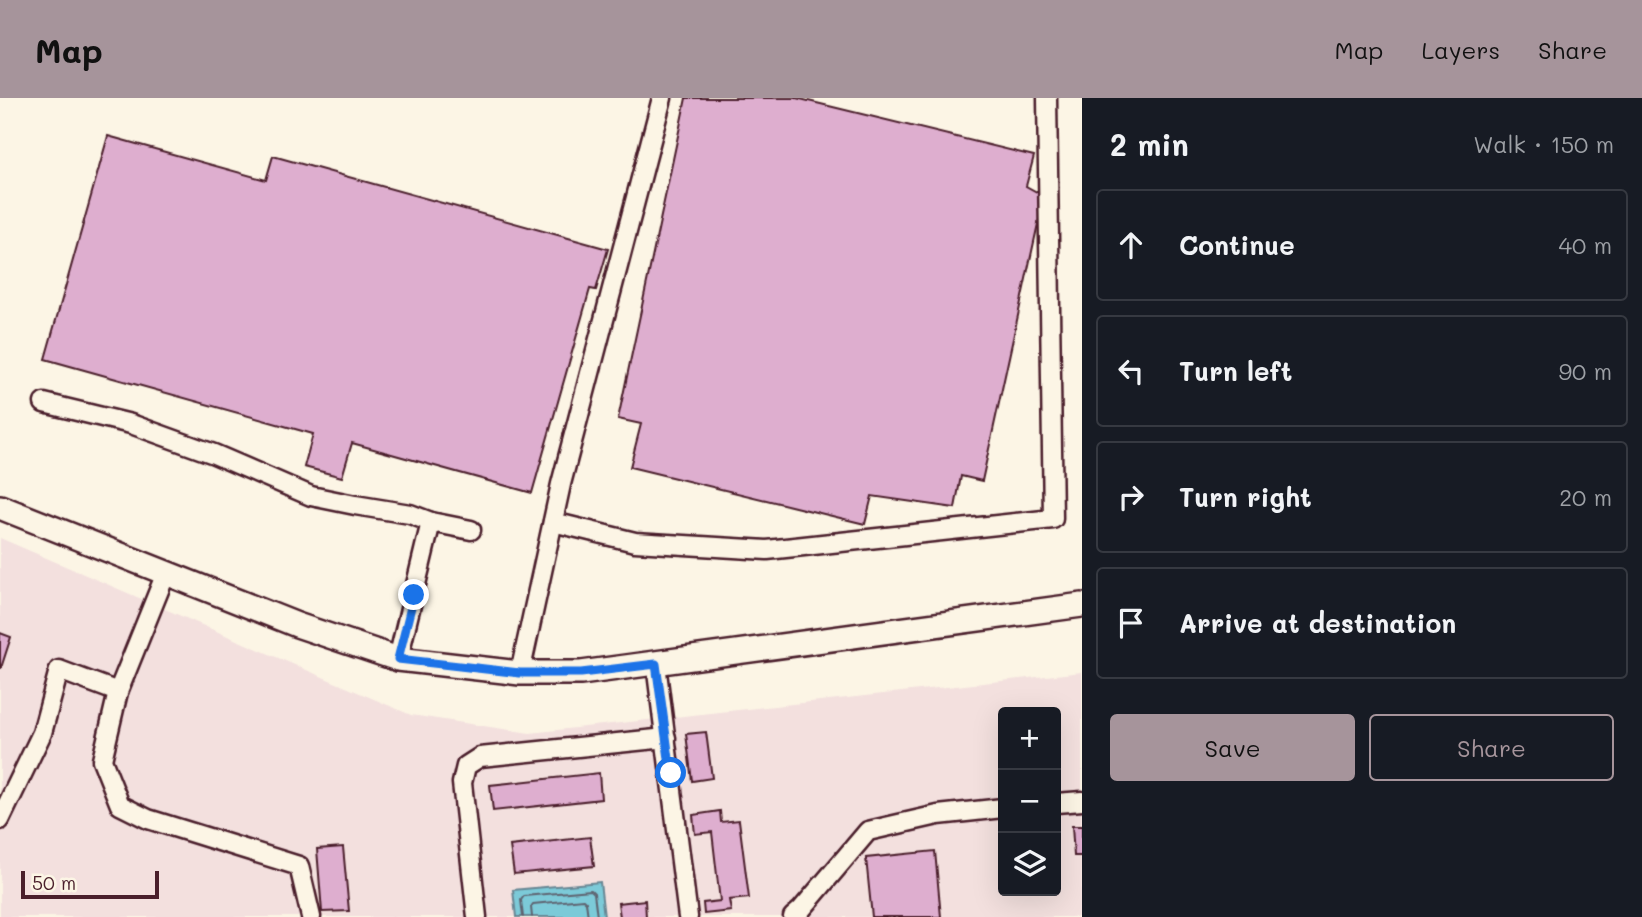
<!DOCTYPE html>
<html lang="en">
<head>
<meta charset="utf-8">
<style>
	body { margin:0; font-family:Mali,sans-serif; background:#20242c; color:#f1f3f6 }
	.controls { position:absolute; right:21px; bottom:21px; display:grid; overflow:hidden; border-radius:7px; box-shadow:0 7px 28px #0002 }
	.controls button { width:63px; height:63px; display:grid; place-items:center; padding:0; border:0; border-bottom:2px solid #363941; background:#171b24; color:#f1f3f6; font:35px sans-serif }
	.scale { position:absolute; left:21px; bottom:18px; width:138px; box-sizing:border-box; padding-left:7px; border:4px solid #4a1f2b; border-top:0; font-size:19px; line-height:24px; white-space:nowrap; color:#4a1f2b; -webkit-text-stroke:5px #fcf5e5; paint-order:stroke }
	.stop { position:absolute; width:21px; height:21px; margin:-16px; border:5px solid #1a73e8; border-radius:50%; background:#fff }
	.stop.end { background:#1a73e8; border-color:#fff; box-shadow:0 2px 7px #0008 }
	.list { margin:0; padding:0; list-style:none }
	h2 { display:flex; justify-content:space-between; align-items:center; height:91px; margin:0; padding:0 28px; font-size:30px }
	h2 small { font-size:23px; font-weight:400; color:#9ea1a6 }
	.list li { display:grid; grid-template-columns:46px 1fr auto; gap:21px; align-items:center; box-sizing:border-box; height:112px; margin:0 14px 14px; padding:0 14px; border:2px solid #363941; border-radius:7px }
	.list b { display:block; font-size:26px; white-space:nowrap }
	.list em { font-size:23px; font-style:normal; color:#9ea1a6 }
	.actions { display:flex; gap:14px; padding:21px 28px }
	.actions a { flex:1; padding:16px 0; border:2px solid #a6949b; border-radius:7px; text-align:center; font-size:24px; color:#a6949b }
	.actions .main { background:#a6949b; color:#111 }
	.icon { flex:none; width:38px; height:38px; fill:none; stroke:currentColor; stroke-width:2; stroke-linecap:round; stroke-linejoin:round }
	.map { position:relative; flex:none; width:1082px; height:819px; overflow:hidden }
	header { display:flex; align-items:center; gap:42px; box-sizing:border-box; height:98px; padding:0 35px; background:#a6949b; color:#111 }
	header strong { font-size:33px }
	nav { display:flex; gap:38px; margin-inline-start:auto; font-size:24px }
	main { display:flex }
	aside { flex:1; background:#171b24 }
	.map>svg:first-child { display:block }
	.built { fill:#f3e0de; fill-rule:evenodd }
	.water { fill:#7bcad8; stroke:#678693; stroke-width:2 }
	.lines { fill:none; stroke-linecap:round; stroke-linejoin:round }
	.shore { stroke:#5e6370; stroke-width:2 }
	.building { fill:#deaecf; stroke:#4a1f2b; stroke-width:2 }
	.minor-casing { stroke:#4a1f2b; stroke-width:23 }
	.major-casing { stroke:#4a1f2b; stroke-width:28 }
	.minor { stroke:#fcf5e5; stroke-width:18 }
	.major { stroke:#fcf5e5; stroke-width:23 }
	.route { stroke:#1a73e8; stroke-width:9 }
</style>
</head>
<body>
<header>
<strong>Map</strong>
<nav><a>Map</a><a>Layers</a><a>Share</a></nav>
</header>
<main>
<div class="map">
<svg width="1082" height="819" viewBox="0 0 1082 819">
	<rect width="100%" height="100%" fill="#fcf5e5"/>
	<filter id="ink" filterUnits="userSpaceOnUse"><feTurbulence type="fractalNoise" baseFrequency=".0143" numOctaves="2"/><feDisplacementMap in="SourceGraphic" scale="14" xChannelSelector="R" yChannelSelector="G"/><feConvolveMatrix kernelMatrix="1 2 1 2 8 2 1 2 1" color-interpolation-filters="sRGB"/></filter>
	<g filter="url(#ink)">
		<path class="built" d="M0,440L411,617L530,635L1082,574V819H0ZM1003,614H1056V793H1003Z"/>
		<polygon class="water" points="600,784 604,819 516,819 513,792"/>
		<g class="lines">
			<g class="shore">
				<polyline points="523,819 521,802 524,798 591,792 594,795 597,819"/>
				<polyline points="532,819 531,809 533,806 583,801 586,804 588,819"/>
			</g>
		</g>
		<g class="building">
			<polygon points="686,0 796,0 1034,58 1026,88 1044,98 982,383 961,378 955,410 872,398 865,426 630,369 641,326 618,321"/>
			<polygon points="108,38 266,82 273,58 608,151 596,192 590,191 532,395 352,345 342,379 304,369 313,336 45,261"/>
			<polygon points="0,535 11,539 1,570 0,570"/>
			<polygon points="706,634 712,680 692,683 686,636"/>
			<polygon points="599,675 601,701 493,713 490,687"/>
			<polygon points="720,713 721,724 739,722 749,800 729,802 731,813 704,816 703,805 720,803 712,734 695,736 693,717"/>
			<polygon points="1072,728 1082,728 1082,758 1074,758"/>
			<polygon points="590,739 594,768 514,776 510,748"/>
			<polygon points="343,749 349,813 322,814 317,751"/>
			<polygon points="935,753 941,819 872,819 866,760"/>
			<polygon points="645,802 646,819 620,819 618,805"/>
		</g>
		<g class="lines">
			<g class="minor-casing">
				<g id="minor">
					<polyline points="44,305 131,326 214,356 311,398 355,407 410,416 431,424 471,432"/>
					<polyline points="553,424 635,444 767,452 1053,421 1047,0"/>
					<polyline points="166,475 118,594 102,662 120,707 148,721 299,768 311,819"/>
					<polyline points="398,561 431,424"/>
					<polyline points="656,566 688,819"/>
					<polyline points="520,575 561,386 662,0"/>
					<polyline points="1056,705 1082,703"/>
					<polyline points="0,722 42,635 59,572 118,594"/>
					<polyline points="477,819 462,685 466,668 480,659 666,640"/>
					<polyline points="793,819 801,812 868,733 938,717 1003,710"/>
				</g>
			</g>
			<g class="major-casing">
				<polyline id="major" points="0,409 297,527 398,561 520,575 581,575 1082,507"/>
			</g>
			<use href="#minor" class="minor"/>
			<use href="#major" class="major"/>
		</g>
	</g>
	<g class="lines" filter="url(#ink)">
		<polyline class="route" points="414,497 398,561 520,575 581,575 656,566 671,675"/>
	</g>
</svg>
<div class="controls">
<button>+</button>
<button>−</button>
<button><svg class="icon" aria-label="layers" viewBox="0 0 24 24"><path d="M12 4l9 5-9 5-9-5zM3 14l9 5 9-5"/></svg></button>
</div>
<div class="scale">50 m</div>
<div class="stop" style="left:671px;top:675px"></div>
<div class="stop end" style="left:414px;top:497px"></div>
</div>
<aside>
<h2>2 min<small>Walk · 150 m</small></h2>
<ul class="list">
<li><svg class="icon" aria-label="ahead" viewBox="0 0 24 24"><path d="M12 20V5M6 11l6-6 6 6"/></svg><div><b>Continue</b></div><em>40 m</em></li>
<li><svg class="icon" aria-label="left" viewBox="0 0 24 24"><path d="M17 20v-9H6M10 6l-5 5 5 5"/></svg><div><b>Turn left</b></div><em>90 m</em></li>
<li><svg class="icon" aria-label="right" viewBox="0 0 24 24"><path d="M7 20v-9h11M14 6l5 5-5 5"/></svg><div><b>Turn right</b></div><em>20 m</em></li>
<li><svg class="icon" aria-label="arrive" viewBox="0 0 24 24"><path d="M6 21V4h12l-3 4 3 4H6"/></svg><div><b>Arrive at destination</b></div></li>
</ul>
<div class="actions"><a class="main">Save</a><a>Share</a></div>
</aside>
</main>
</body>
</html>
